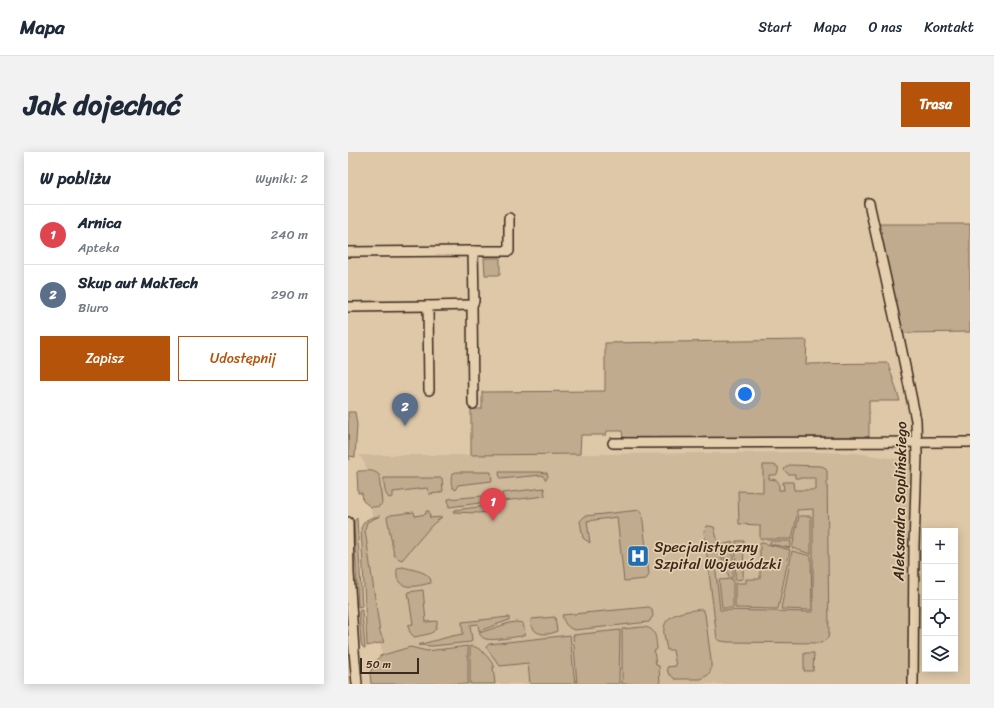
<!DOCTYPE html>
<html lang="pl">
<head>
<meta charset="utf-8">
<style>
	body { margin:0; font-family:Sriracha,sans-serif; background:#f2f2f3; color:#1f2937 }
	.controls { position:absolute; right:12px; bottom:12px; display:grid; overflow:hidden; border-radius:0px; box-shadow:0 2px 10px #0003 }
	.controls button { width:36px; height:36px; display:grid; place-items:center; padding:0; border:0; border-bottom:1px solid #e0e1e3; background:#fff; color:#1f2937; font:20px sans-serif }
	.scale { position:absolute; left:12px; bottom:10px; width:59px; box-sizing:border-box; padding-left:4px; border:2px solid #3b2a1e; border-top:0; font-size:11px; line-height:14px; white-space:nowrap; color:#3b2a1e; -webkit-text-stroke:3px #e5cfae; paint-order:stroke }
	.you { position:absolute; left:397px; top:242px; width:14px; height:14px; margin:-10px; border:3px solid #fff; border-radius:50%; background:#1a73e8; box-shadow:0 0 0 6px #1a73e833 }
	.badge { display:grid; place-items:center; width:26px; height:26px; border-radius:50%; background:#b45309; color:#fff; font-size:13px; font-weight:700 }
	.pin { position:absolute; translate:-50% -33px; filter:drop-shadow(0 1px 2px #0008) }
	.pin::after { content:''; position:absolute; top:21px; width:14px; height:12px; background:inherit; clip-path:polygon(0 0,100% 0,50% 100%) }
	.list { margin:0; padding:0; list-style:none }
	h2 { display:flex; justify-content:space-between; align-items:center; height:52px; margin:0; padding:0 16px; font-size:17px }
	h2 small { font-size:13px; font-weight:400; color:#747a83 }
	.list li { display:grid; grid-template-columns:26px 1fr auto; gap:12px; align-items:center; box-sizing:border-box; height:60px; padding:0 16px; border-top:1px solid #e0e1e3 }
	.list b { display:block; font-size:15px; white-space:nowrap }
	.list p { margin:0; font-size:13px; white-space:nowrap; color:#747a83 }
	.list em { font-size:13px; font-style:normal; color:#747a83 }
	.actions { display:flex; gap:8px; padding:12px 16px }
	.actions a { flex:1; padding:9px 0; border:1px solid #b45309; border-radius:0px; text-align:center; font-size:14px; color:#b45309 }
	.actions .main { background:#b45309; color:#fff }
	.icon { flex:none; width:22px; height:22px; fill:none; stroke:currentColor; stroke-width:2; stroke-linecap:round; stroke-linejoin:round }
	.map { position:relative; flex:none; width:622px; height:532px; overflow:hidden; border-radius:0px }
	header { display:flex; align-items:center; gap:24px; box-sizing:border-box; height:56px; padding:0 20px; background:#fff; border-bottom:1px solid #e0e1e3 }
	header strong { font-size:19px }
	nav { display:flex; gap:22px; margin-inline-start:auto; font-size:14px }
	.intro { display:flex; align-items:center; justify-content:space-between; box-sizing:border-box; height:96px; padding:0 24px }
	h1 { margin:0; font-size:28px }
	.button { padding:10px 18px; border-radius:0px; background:#b45309; color:#fff; font-size:14px; font-weight:700 }
	main { display:flex; gap:24px; padding:0 24px }
	aside { flex:1; background:#fff; border-radius:0px; box-shadow:0 2px 10px #0003 }
	.map>svg:first-child { display:block }
	.built { fill:#cfb99b }
	.green { fill:#c0ab8f; stroke:#7e6a56 }
	.lines { fill:none; stroke-linecap:round; stroke-linejoin:round }
	.minor-casing { stroke:#3b2a1e; stroke-width:12 }
	.minor { stroke:#e5cfae; stroke-width:9 }
	.labels { text-anchor:middle; stroke-width:3.5; stroke-linejoin:round; paint-order:stroke }
	.street-label { font-size:15px; fill:#3b2a1e; stroke:#e5cfae }
	.poi-label { font-size:15px; fill:#3b2a1e; stroke:#e5cfae; text-anchor:start }
</style>
</head>
<body>
<header>
<strong>Mapa</strong>
<nav><a>Start</a><a>Mapa</a><a>O nas</a><a>Kontakt</a></nav>
</header>
<div class="intro"><h1>Jak dojechać</h1><a class="button">Trasa</a></div>
<main>
<aside>
<h2>W pobliżu<small>Wyniki: 2</small></h2>
<ul class="list">
<li><span class="badge" style="background:#e0444e">1</span><div><b>Arnica</b><p>Apteka</p></div><em>240 m</em></li>
<li><span class="badge" style="background:#5c6f8a">2</span><div><b>Skup aut MakTech</b><p>Biuro</p></div><em>290 m</em></li>
</ul>
<div class="actions"><a class="main">Zapisz</a><a>Udostępnij</a></div>
</aside>
<div class="map">
<svg width="622" height="532" viewBox="0 0 622 532">
	<rect width="100%" height="100%" fill="#dec8a8"/>
	<filter id="ink" filterUnits="userSpaceOnUse"><feTurbulence type="fractalNoise" baseFrequency=".025" numOctaves="2"/><feDisplacementMap in="SourceGraphic" scale="8" xChannelSelector="R" yChannelSelector="G"/><feConvolveMatrix kernelMatrix="1 2 1 2 8 2 1 2 1" color-interpolation-filters="sRGB"/></filter>
	<g filter="url(#ink)">
		<polygon class="built" points="466,300 507,301 563,309 560,532 99,532 28,509 34,502 33,492 26,487 17,370 24,365 23,355 15,349 13,325 19,319 16,310 11,303 123,303"/>
		<g class="green">
			<polygon points="530,72 622,72 622,180 554,181"/>
			<polygon points="136,106 152,106 152,123 137,123"/>
			<polygon points="459,188 458,212 540,211 552,249 521,249 521,285 275,286 274,279 259,279 258,283 233,283 232,302 123,303 123,257 134,257 134,240 257,239 257,191"/>
			<polygon points="0,260 7,260 9,273 7,305 1,304 1,308"/>
			<path d="M415,313H426L430,315C431,319 430,320 428,323H421V327C431,328 431,328 431,338H436L435,330H445L446,338H468V326H447V322H440L436,318L437,316L441,313L473,314L476,315L479,319L481,481L480,486L473,491L379,490L373,489L369,487L356,379L359,374H361L366,375L375,410L367,411L372,458L465,460V357L449,358V364L444,387H412V373L391,372L390,339L415,340Z"/>
			<path d="M11,319C18,319 26,317 31,323L34,351C32,355 28,355 23,355L15,349L14,341H10L9,320Z"/>
			<path d="M108,320H143L144,329L110,333L107,338C102,334 103,328 104,322Z"/>
			<polygon points="151,320 194,320 195,321 199,321 200,324 198,328 194,323 152,327"/>
			<path d="M36,326H94L95,339L91,341L81,342L79,336L45,340V345L41,346C36,341 36,333 36,326Z"/>
			<polygon points="196,336 197,344 155,349 154,341"/>
			<polygon points="146,343 147,344 147,349 101,355 100,347"/>
			<polygon points="145,353 146,359 131,361 105,360 107,358"/>
			<polygon points="292,358 294,360 301,423 298,427 276,429 269,365 239,369 242,391 235,386 232,369 237,364"/>
			<polygon points="78,359 81,359 82,366 94,365 84,373 54,408 49,406 46,403 39,365 43,363 66,360 67,364 78,362"/>
			<path d="M32,364L19,370L17,378L32,480L36,490L19,494L13,376C17,366 22,366 32,364Z"/>
			<polygon points="451,364 463,364 463,402 444,396"/>
			<polygon points="9,366 14,454 10,455 6,374 6,369"/>
			<polygon points="388,389 396,389 395,427 387,428"/>
			<polygon points="422,389 443,389 442,396 422,392"/>
			<polygon points="385,390 385,425 381,426 373,393"/>
			<polygon points="412,391 415,391 442,398 430,457 387,456 387,431 398,431 398,427 412,427"/>
			<polygon points="444,399 463,404 464,458 433,457"/>
			<path d="M55,415C61,417 77,419 81,425C83,427 83,429 83,431C73,433 52,440 49,425C49,421 48,420 50,416Z"/>
			<polygon points="385,427 385,456 374,456 371,428"/>
			<path d="M75,438L78,470L89,469C90,483 78,482 67,485C62,482 61,479 60,473L65,472L60,440Z"/>
			<path d="M301,455L304,457L305,464L301,470L227,478C219,476 216,471 214,463Z"/>
			<path d="M353,457L355,458L357,462L363,508V516L362,520L360,523L353,527H327L320,521L319,515L328,514L325,498H319C318,492 315,482 316,476C318,460 341,459 353,457Z"/>
			<polygon points="12,458 14,458 17,496 16,496 14,494 13,490 11,460"/>
			<polygon points="161,465 161,468 131,479 130,472 122,473 124,488 123,490 84,494 70,493 104,484 115,482 114,470"/>
			<path d="M207,465L209,479C202,483 189,484 185,476C183,474 183,470 183,467Z"/>
			<path d="M169,470L175,471L177,482L174,484C165,485 146,489 138,487C134,486 133,484 131,481L161,471Z"/>
			<path d="M294,475C308,475 308,485 309,497L306,499L308,513L311,514L312,532H274V477Z"/>
			<polygon points="272,478 271,532 229,532 225,483"/>
			<polygon points="222,483 227,532 182,532 180,511 152,514 138,495 141,492"/>
			<polygon points="120,494 120,532 23,532 22,521 28,509 32,504 62,495 79,499"/>
			<path d="M122,494C133,494 141,507 147,515H145L147,532H122Z"/>
			<polygon points="456,501 466,501 465,519 456,519"/>
		</g>
		<g class="lines">
			<g class="minor-casing">
				<g id="minor">
					<polyline points="521,51 553,195 568,268 569,304 566,394 565,532"/>
					<polyline points="125,99 161,99 161,66"/>
					<polyline points="0,100 125,99 126,149 124,153 125,252"/>
					<polyline points="0,155 80,154"/>
					<polyline points="81,238 80,154 124,153"/>
					<polyline points="265,291 622,290"/>
					<polyline points="0,370 1,421 6,499 9,532"/>
				</g>
			</g>
			<use href="#minor" class="minor"/>
		</g>
	</g>
	<defs>
		<g id="hospital-square" transform="scale(1.15)"><rect x="-9" y="-9" width="18" height="18" rx="4" fill="#1f6fb2" stroke="#e5cfae"/><path d="M-5-5h3v3.5h4V-5h3V5h-3V1.5h-4V5h-3Z" fill="#fff"/></g>
	</defs>
	<g fill-rule="evenodd">
		<use href="#hospital-square" x="290" y="404"/>
	</g>
	<g class="labels">
		<g class="street-label">
			<text transform="translate(552 349) rotate(-89)" y="5">Aleksandra Soplińskiego</text>
		</g>
		<g class="poi-label">
			<text x="306" y="400">Specjalistyczny<tspan x="306" dy="17">Szpital Wojewódzki</tspan></text>
		</g>
	</g>
</svg>
<div class="controls">
<button>+</button>
<button>−</button>
<button><svg class="icon" aria-label="locate" viewBox="0 0 24 24"><circle cx="12" cy="12" r="6"/><path d="M12 2v4M12 18v4M2 12h4M18 12h4"/></svg></button>
<button><svg class="icon" aria-label="layers" viewBox="0 0 24 24"><path d="M12 4l9 5-9 5-9-5zM3 14l9 5 9-5"/></svg></button>
</div>
<div class="scale">50 m</div>
<div class="you"></div>
<div class="pin badge" style="left:145px;top:369px;background:#e0444e">1</div>
<div class="pin badge" style="left:57px;top:274px;background:#5c6f8a">2</div>
</div>
</main>
</body>
</html>
